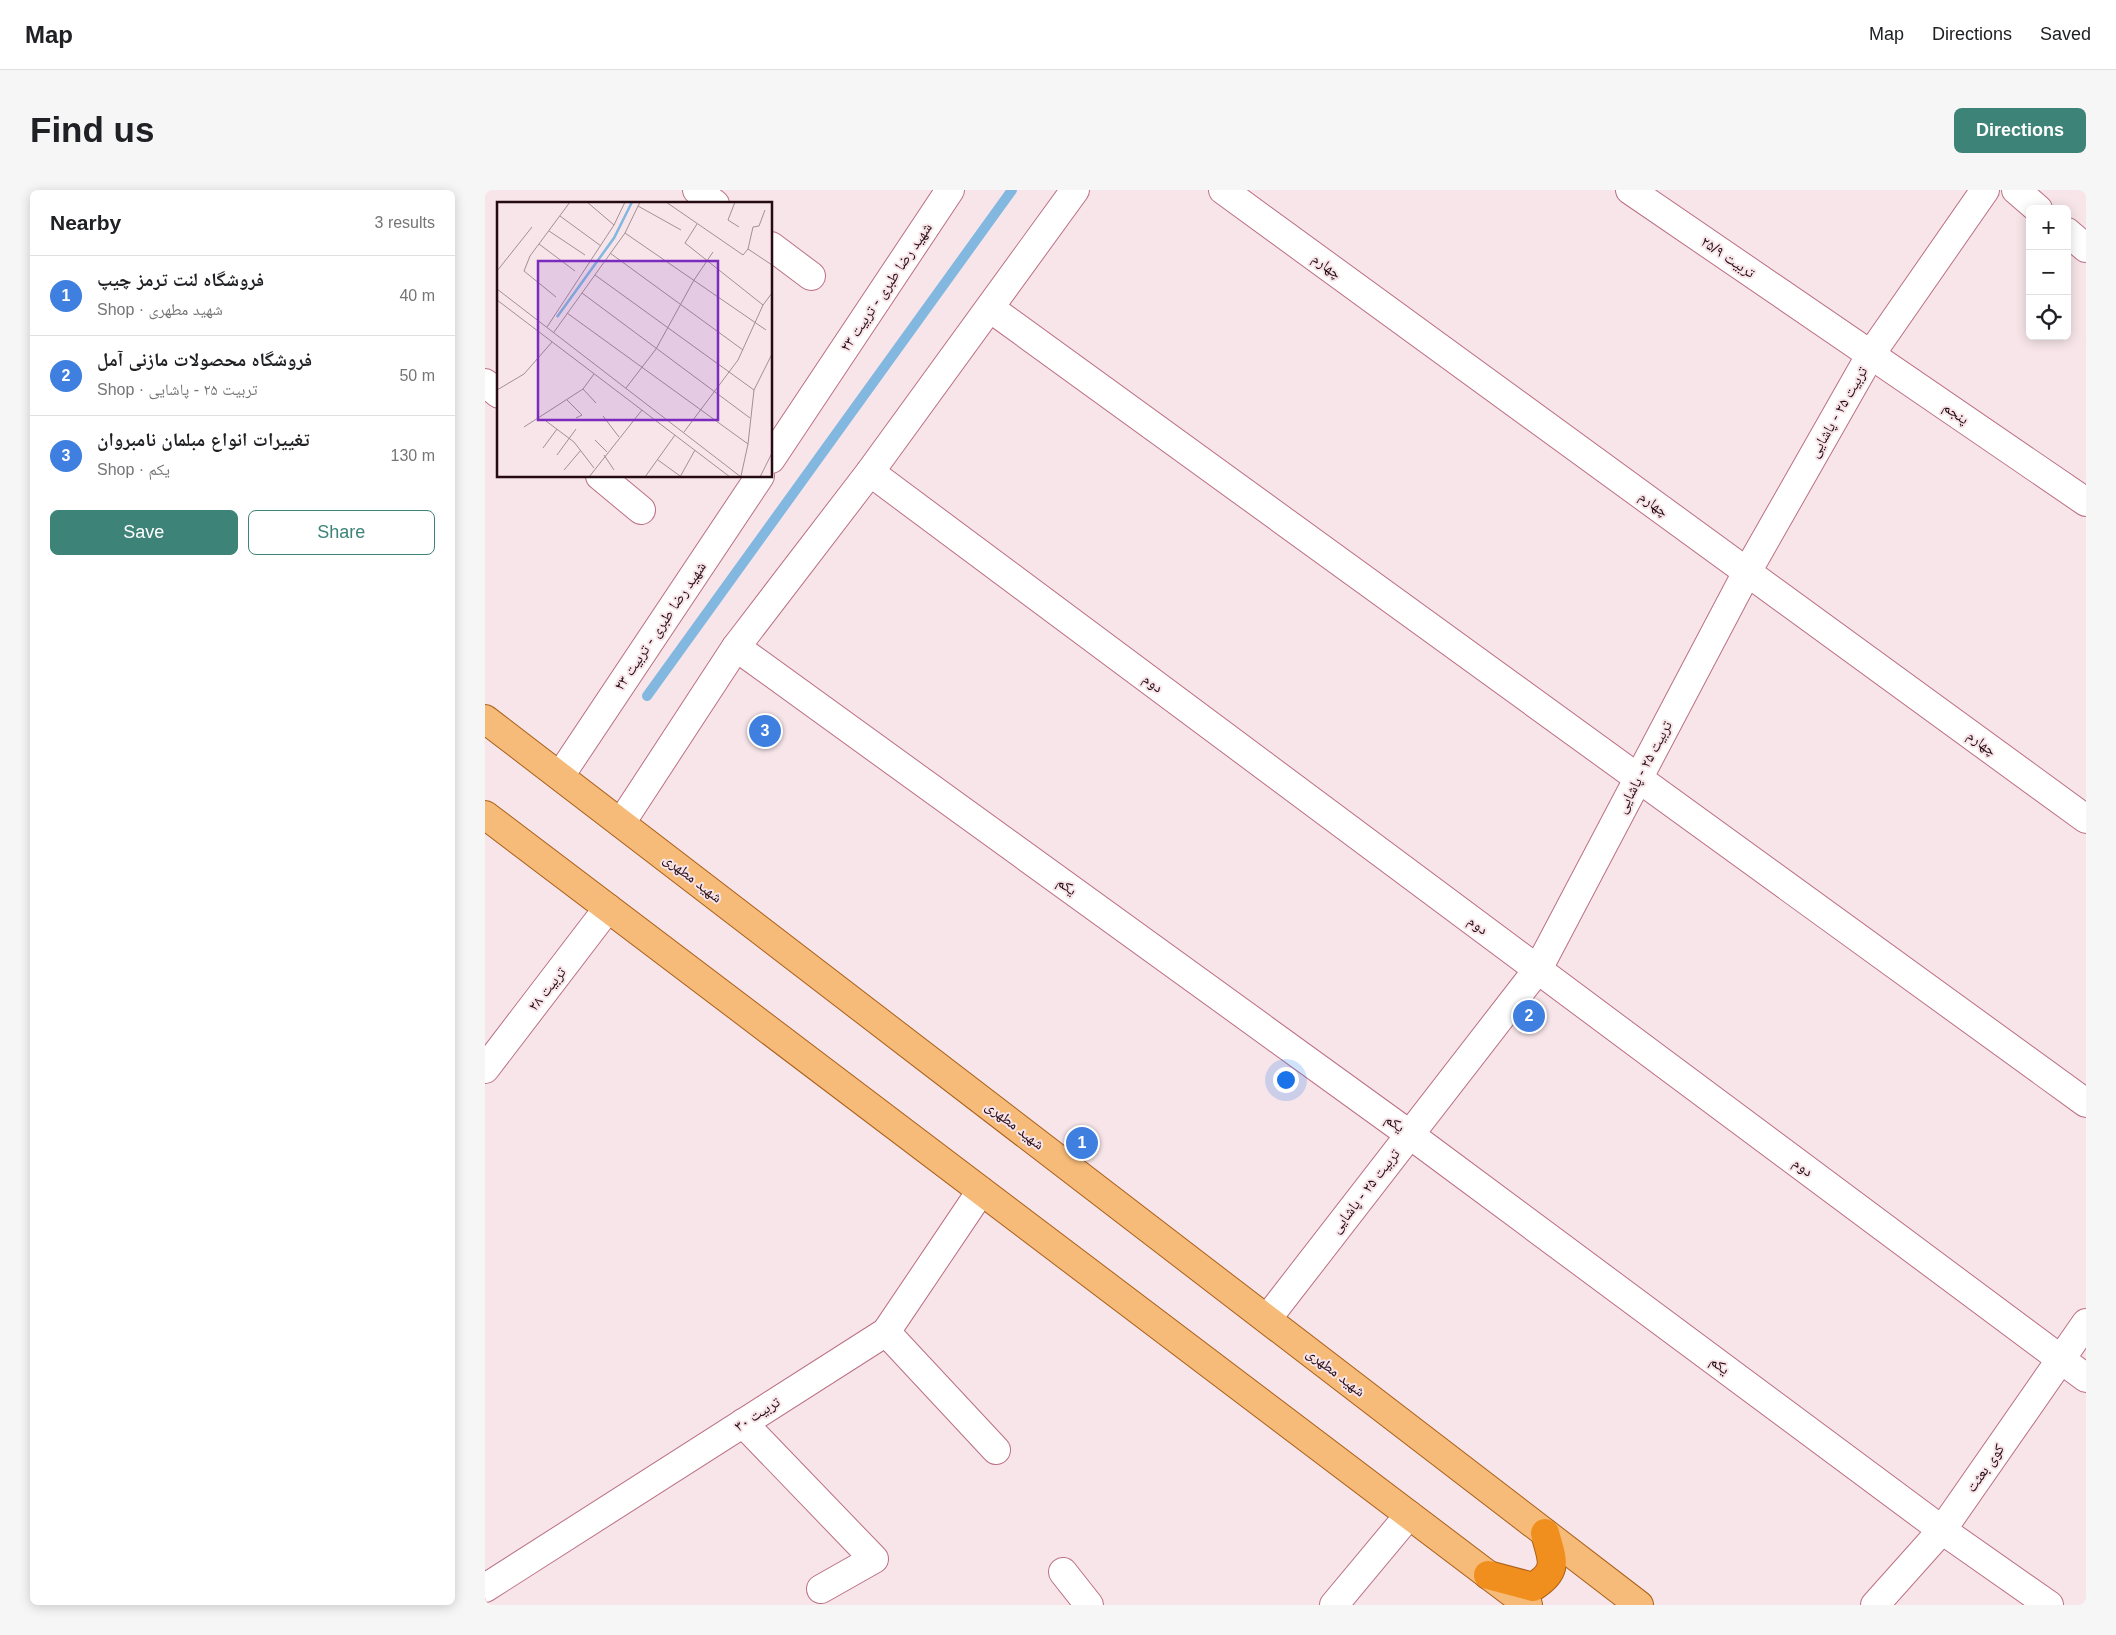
<!DOCTYPE html>
<html lang="en">
<head>
<meta charset="utf-8">
<style>
	body { margin:0; font-family:Helvetica,"Noto Naskh Arabic",sans-serif; background:#f6f6f6; color:#202124 }
	.controls { position:absolute; right:15px; top:15px; display:grid; overflow:hidden; border-radius:8px; box-shadow:0 2px 12px #0003 }
	.controls button { width:45px; height:45px; display:grid; place-items:center; padding:0; border:0; border-bottom:1px solid #e0e0e0; background:#fff; color:#202124; font:25px sans-serif }
	.you { position:absolute; left:800px; top:889px; width:18px; height:18px; margin:-12px; border:4px solid #fff; border-radius:50%; background:#1a73e8; box-shadow:0 0 0 8px #1a73e833 }
	.badge { display:grid; place-items:center; width:32px; height:32px; border-radius:50%; background:#3e8378; color:#fff; font-size:16px; font-weight:700 }
	.pin { position:absolute; translate:-50% -50%; border:2px solid #fff; box-shadow:0 1px 5px #0006 }
	.list { margin:0; padding:0; list-style:none }
	h2 { display:flex; justify-content:space-between; align-items:center; height:65px; margin:0; padding:0 20px; font-size:21px }
	h2 small { font-size:16px; font-weight:400; color:#757577 }
	.list li { display:grid; grid-template-columns:32px 1fr auto; gap:15px; align-items:center; box-sizing:border-box; height:80px; padding:0 20px; border-top:1px solid #e0e0e0 }
	.list b { display:block; font-size:19px; white-space:nowrap }
	.list p { margin:0; font-size:16px; white-space:nowrap; color:#757577 }
	.list em { font-size:16px; font-style:normal; color:#757577 }
	.actions { display:flex; gap:10px; padding:15px 20px }
	.actions a { flex:1; padding:11px 0; border:1px solid #3e8378; border-radius:8px; text-align:center; font-size:18px; color:#3e8378 }
	.actions .main { background:#3e8378; color:#fff }
	.icon { flex:none; width:28px; height:28px; fill:none; stroke:currentColor; stroke-width:2; stroke-linecap:round; stroke-linejoin:round }
	.map { position:relative; flex:none; width:1601px; height:1415px; overflow:hidden; border-radius:8px }
	header { display:flex; align-items:center; gap:30px; box-sizing:border-box; height:70px; padding:0 25px; background:#fff; border-bottom:1px solid #e0e0e0 }
	header strong { font-size:24px }
	nav { display:flex; gap:28px; margin-inline-start:auto; font-size:18px }
	.intro { display:flex; align-items:center; justify-content:space-between; box-sizing:border-box; height:120px; padding:0 30px }
	h1 { margin:0; font-size:35px }
	.button { padding:12px 22px; border-radius:8px; background:#3e8378; color:#fff; font-size:18px; font-weight:700 }
	main { display:flex; gap:30px; padding:0 30px }
	aside { flex:1; background:#fff; border-radius:8px; box-shadow:0 2px 12px #0003 }
	.map>svg:first-child { display:block }
	.lines { fill:none; stroke-linecap:round; stroke-linejoin:round }
	.stream { stroke:#82b8e0; stroke-width:10 }
	.street-casing { stroke:#bb7085; stroke-width:30 }
	.secondary-casing { stroke:#bb7085; stroke-width:30 }
	.primary-casing { stroke:#aa601a; stroke-width:30 }
	.highway-casing { stroke:#aa601a; stroke-width:30 }
	.street { stroke:#fff; stroke-width:28 }
	.secondary { stroke:#fff; stroke-width:28 }
	.primary { stroke:#f6bb78; stroke-width:28 }
	.highway { stroke:#f08e1e; stroke-width:28 }
	.labels { text-anchor:middle; stroke-width:4; stroke-linejoin:round; paint-order:stroke }
	.street-label { font-size:15px; fill:#270b14; stroke:#f7e5e9 }
	.inset-river { fill:none; stroke:#82b8e0; stroke-width:2.5 }
	.inset-road { fill:none; stroke:#a48e94; stroke-width:1 }
	.view { fill:#7b2cbf; fill-opacity:0.15; stroke:#7b2cbf; stroke-width:2.5 }
	.inset-edge { fill:none; stroke:#270b14; stroke-width:2.5 }
</style>
</head>
<body>
<header>
<strong>Map</strong>
<nav><a>Map</a><a>Directions</a><a>Saved</a></nav>
</header>
<div class="intro"><h1>Find us</h1><a class="button">Directions</a></div>
<main>
<aside>
<h2>Nearby<small>3 results</small></h2>
<ul class="list">
<li><span class="badge" style="background:#3f7fe0">1</span><div><b>فروشگاه لنت ترمز چیپ</b><p>Shop · شهید مطهری</p></div><em>40 m</em></li>
<li><span class="badge" style="background:#3f7fe0">2</span><div><b>فروشگاه محصولات مازنی آمل</b><p>Shop · تربیت ۲۵ - پاشایی</p></div><em>50 m</em></li>
<li><span class="badge" style="background:#3f7fe0">3</span><div><b>تغییرات انواع مبلمان نامبروان</b><p>Shop · یکم</p></div><em>130 m</em></li>
</ul>
<div class="actions"><a class="main">Save</a><a>Share</a></div>
</aside>
<div class="map">
<svg width="1601" height="1415" viewBox="0 0 1601 1415">
	<rect width="100%" height="100%" fill="#f7e5e9"/>
	<g class="lines">
		<polyline class="stream" points="162,506 527,0"/>
		<g class="street-casing">
			<g id="street">
				<polyline points="212,0 230,14"/>
				<polyline points="738,0 1601,629"/>
				<polyline points="1145,0 1601,312"/>
				<polyline points="1531,0 1553,19"/>
				<polyline points="1582,42 1601,58"/>
				<polyline points="286,56 326,86"/>
				<polyline points="505,118 1601,913"/>
				<polyline points="0,193 14,204"/>
				<polyline points="385,282 1601,1188"/>
				<polyline points="115,286 156,320"/>
				<polyline points="251,457 924,944 1457,1340 1564,1415"/>
				<polyline points="136,633 251,457 385,282 590,0"/>
				<polyline points="0,879 123,718"/>
				<polyline points="782,1129 1053,779 1262,382 1386,164 1500,0"/>
				<polyline points="401,1142 511,1260"/>
				<polyline points="258,1233 389,1369 336,1399"/>
				<polyline points="578,1382 604,1415"/>
				<polyline points="0,1398 401,1142 496,1001"/>
				<polyline points="849,1415 924,1325"/>
				<polyline points="1390,1415 1457,1340 1601,1133"/>
			</g>
		</g>
		<g class="secondary-casing">
			<g id="secondary">
				<polyline points="286,269 465,0"/>
				<polyline points="75,586 275,286"/>
			</g>
		</g>
		<g class="primary-casing">
			<g id="primary">
				<polyline points="0,529 1154,1415"/>
				<polyline points="0,625 1043,1415"/>
			</g>
		</g>
		<g class="highway-casing">
			<path id="highway" d="M1003,1385L1048,1397C1075,1380 1067,1370 1060,1343"/>
		</g>
		<use href="#street" class="street"/>
		<use href="#secondary" class="secondary"/>
		<use href="#primary" class="primary"/>
		<use href="#highway" class="highway"/>
	</g>
	<g class="labels">
		<g class="street-label">
			<text transform="translate(1243 67) rotate(34)" y="5">تربیت ۲۵/۹</text>
			<text transform="translate(842 76) rotate(36)" y="5">چهارم</text>
			<text transform="translate(401 97) rotate(-56)" y="5">شهید رضا طبری - تربیت ۲۳</text>
			<text transform="translate(1353 222) rotate(-60)" y="5">تربیت ۲۵ - پاشایی</text>
			<text transform="translate(1471 223) rotate(35)" y="5">پنجم</text>
			<text transform="translate(1169 314) rotate(36)" y="5">چهارم</text>
			<text transform="translate(175 436) rotate(-56)" y="5">شهید رضا طبری - تربیت ۲۳</text>
			<text transform="translate(668 493) rotate(37)" y="5">دوم</text>
			<text transform="translate(1497 553) rotate(36)" y="5">چهارم</text>
			<text transform="translate(1159 577) rotate(-62)" y="5">تربیت ۲۵ - پاشایی</text>
			<text transform="translate(208 688) rotate(38)" y="5">شهید مطهری</text>
			<text transform="translate(582 696) rotate(36)" y="5">یکم</text>
			<text transform="translate(993 735) rotate(37)" y="5">دوم</text>
			<text transform="translate(62 799) rotate(-52)" y="5">تربیت ۲۸</text>
			<text transform="translate(910 933) rotate(36)" y="5">یکم</text>
			<text transform="translate(530 935) rotate(38)" y="5">شهید مطهری</text>
			<text transform="translate(1318 977) rotate(37)" y="5">دوم</text>
			<text transform="translate(880 1001) rotate(-52)" y="5">تربیت ۲۵ - پاشایی</text>
			<text transform="translate(1235 1175) rotate(37)" y="5">یکم</text>
			<text transform="translate(851 1182) rotate(38)" y="5">شهید مطهری</text>
			<text transform="translate(272 1224) rotate(-33)" y="5">تربیت ۳۰</text>
			<text transform="translate(1500 1278) rotate(-55)" y="5">کوی بعثت</text>
		</g>
	</g>
	<g transform="translate(12 12)">
		<rect width="275" height="275" fill="#f7e5e9"/>
		<path class="inset-river" d="M60,115L117,36L135,0"/>
		<path class="inset-road" d="M90,0L117,23M169,0L246,53L251,47L275,63M238,0L231,18L242,25M141,4L184,28M63,14L104,44M200,22L188,41L266,103M52,29L88,53M128,31L269,128M42,42L78,69M251,47L256,25L262,24L268,8M113,51L246,148M0,69L35,25M98,73L257,188M0,87L244,275M85,91L253,216M59,95L27,69L33,54L73,0M0,98L233,275M70,111L251,242M50,125L117,23L128,0M57,130L128,31L143,0M129,186L159,147L197,78L216,50M86,187L99,201M0,188L27,172L55,140M70,198L85,213L79,216M106,214L122,235M49,219L77,240L97,266M27,225L86,187L97,172M187,230L241,158L266,103L275,91M98,238L110,250M46,246L60,227M60,253L79,227M107,253L117,268M161,258L183,274M67,268L84,248M244,274L251,242L257,188L275,152M92,275L145,208M148,275L178,233M183,275L198,248M263,275L275,251"/>
		<path class="view" d="M41,59H221V218H41Z"/>
		<rect width="275" height="275" class="inset-edge"/>
	</g>
</svg>
<div class="controls">
<button>+</button>
<button>−</button>
<button><svg class="icon" aria-label="locate" viewBox="0 0 24 24"><circle cx="12" cy="12" r="6"/><path d="M12 2v4M12 18v4M2 12h4M18 12h4"/></svg></button>
</div>
<div class="you"></div>
<div class="pin badge" style="left:597px;top:953px;background:#3f7fe0">1</div>
<div class="pin badge" style="left:1044px;top:826px;background:#3f7fe0">2</div>
<div class="pin badge" style="left:280px;top:541px;background:#3f7fe0">3</div>
</div>
</main>
</body>
</html>
